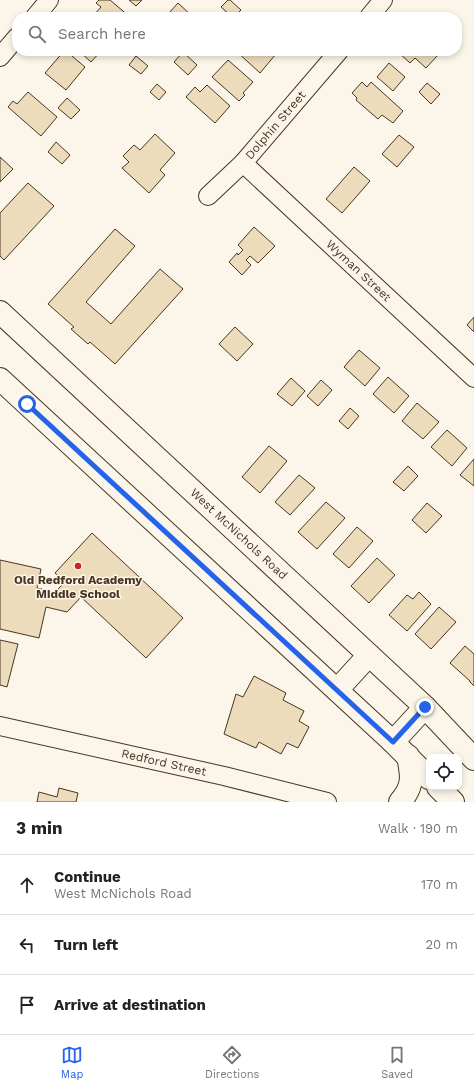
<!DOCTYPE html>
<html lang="en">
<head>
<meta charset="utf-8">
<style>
	body { margin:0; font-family:"Work Sans",sans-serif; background:#f2f2f2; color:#222 }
	.controls { position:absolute; right:12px; bottom:12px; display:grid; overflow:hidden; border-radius:8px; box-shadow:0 2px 6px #0003 }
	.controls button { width:36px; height:36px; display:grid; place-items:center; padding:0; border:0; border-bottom:1px solid #e0e0e0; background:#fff; color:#222; font:20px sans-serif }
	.stop { position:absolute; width:12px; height:12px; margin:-9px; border:3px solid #2563eb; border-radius:50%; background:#fff }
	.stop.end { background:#2563eb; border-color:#fff; box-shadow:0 1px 4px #0008 }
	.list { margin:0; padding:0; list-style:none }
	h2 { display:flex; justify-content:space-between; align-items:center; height:52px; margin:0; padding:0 16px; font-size:17px }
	h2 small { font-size:13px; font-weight:400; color:#767676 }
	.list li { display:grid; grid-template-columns:26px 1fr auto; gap:12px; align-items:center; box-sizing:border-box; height:60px; padding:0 16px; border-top:1px solid #e0e0e0 }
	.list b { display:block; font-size:15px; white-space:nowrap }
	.list p { margin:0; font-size:13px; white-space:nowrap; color:#767676 }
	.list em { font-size:13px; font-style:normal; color:#767676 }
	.icon { flex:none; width:22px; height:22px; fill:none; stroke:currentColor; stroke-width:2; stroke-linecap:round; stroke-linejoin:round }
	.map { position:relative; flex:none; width:474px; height:802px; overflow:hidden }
	.search { position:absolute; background:#fff; box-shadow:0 2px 6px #0003; left:12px; right:12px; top:12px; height:44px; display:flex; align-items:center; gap:10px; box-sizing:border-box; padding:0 14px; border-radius:16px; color:#767676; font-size:15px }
	.sheet { height:232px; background:#fff }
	nav { display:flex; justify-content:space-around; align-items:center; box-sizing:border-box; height:56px; border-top:1px solid #e0e0e0; background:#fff; font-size:11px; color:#767676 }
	nav a { display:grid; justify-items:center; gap:2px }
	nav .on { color:#2563eb }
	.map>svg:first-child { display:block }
	.building { fill:#ecdcbc; stroke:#4a3520 }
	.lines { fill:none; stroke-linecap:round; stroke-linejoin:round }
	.street-casing { stroke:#4a3520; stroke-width:20 }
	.secondary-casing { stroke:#4a3520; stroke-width:24 }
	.street { stroke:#fbf6e9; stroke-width:18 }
	.secondary { stroke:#fbf6e9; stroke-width:22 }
	.route { stroke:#2563eb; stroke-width:5 }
	.poi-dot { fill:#c62828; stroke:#fbf6e9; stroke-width:1.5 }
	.labels { text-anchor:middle; stroke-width:3; stroke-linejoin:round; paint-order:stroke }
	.street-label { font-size:12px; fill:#4a3520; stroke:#fbf6e9 }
	.poi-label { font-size:12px; font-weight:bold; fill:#4a3520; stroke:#fbf6e9 }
</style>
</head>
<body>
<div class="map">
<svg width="474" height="802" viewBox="0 0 474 802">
	<rect width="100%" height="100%" fill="#fbf6e9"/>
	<g class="building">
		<polygon points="99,0 110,0 130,17 94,17 93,16 101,7 96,3"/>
		<polygon points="129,0 142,0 136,6"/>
		<polygon points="228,0 230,0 241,10 234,17 232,17 221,7"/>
		<polygon points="178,3 191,15 189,17 174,17 169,13"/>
		<polygon points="64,51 66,51 85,67 66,90 45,73"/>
		<polygon points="79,51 101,51 91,62"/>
		<polygon points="236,51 273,51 276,54 260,73"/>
		<polygon points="399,51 433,51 438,55 426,68 415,58 410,63 398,52"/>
		<polygon points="183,52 197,65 188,75 174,62"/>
		<polygon points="136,56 148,66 141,74 129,65"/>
		<polygon points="228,60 253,82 243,93 245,95 239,101 212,77"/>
		<polygon points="389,63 405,77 393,91 377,77"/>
		<polygon points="362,82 367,87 371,82 403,111 393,123 382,115 378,119 356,100 357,98 352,93"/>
		<polygon points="427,83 440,94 431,104 419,92"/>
		<polygon points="157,84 166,92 159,100 150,92"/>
		<polygon points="207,85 230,106 215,123 186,97 195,87 200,92"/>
		<polygon points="28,92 57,117 41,136 8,107 13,101 17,104"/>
		<polygon points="67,98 80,110 71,119 58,108"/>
		<polygon points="155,134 175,153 160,170 165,175 149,193 122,168 129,162 123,156 134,145 140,150"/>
		<polygon points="399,135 414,147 397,167 382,154"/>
		<polygon points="56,142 70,155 62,164 48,152"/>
		<polygon points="0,157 13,169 0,182"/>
		<polygon points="354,167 370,181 342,213 326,199"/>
		<polygon points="28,183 54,206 4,260 0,256 0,213"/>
		<polygon points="254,227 275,246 258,263 250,256 246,260 251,265 242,275 229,262 237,253 238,255 243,250 238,245"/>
		<polygon points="115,229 135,246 86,302 111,324 160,269 183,289 115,364 90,342 88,344 71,329 74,327 48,304"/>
		<polygon points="474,317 474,332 467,325"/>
		<polygon points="235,327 253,344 237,361 219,344"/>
		<polygon points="359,350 380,368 365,386 344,367"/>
		<polygon points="388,377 409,396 394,413 373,394"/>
		<polygon points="291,378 305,391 292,406 277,394"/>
		<polygon points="321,380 332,390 318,406 307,396"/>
		<polygon points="417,403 439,422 423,439 402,421"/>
		<polygon points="350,408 359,416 348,429 339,421"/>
		<polygon points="447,430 467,448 452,466 431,447"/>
		<polygon points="269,446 287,461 260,493 242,477"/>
		<polygon points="474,459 474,486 460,475"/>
		<polygon points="408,466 418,476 404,491 393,482"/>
		<polygon points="299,475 315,488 290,515 275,502"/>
		<polygon points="326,502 345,518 317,549 298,532"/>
		<polygon points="427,503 442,516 426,533 412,520"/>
		<polygon points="357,527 373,541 349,568 333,554"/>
		<polygon points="92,533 183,618 146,658 81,597 67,612 46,607 39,638 0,629 0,560 41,569 37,588 50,591 48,597 50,597 65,582 55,573"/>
		<polygon points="377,558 395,575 369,603 351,586"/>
		<polygon points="419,592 431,604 407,631 389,615 407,595 413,599"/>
		<polygon points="439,607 456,622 431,649 415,634"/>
		<polygon points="0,640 18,644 7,687 0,685"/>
		<polygon points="465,646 474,654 474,686 470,682 470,681 450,663"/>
		<polygon points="254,676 286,693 283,700 304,711 299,721 309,727 298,748 287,743 281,754 259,742 256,748 224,734 236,694 243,697"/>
		<polygon points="59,788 78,793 76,802 37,802 39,792 57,797"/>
	</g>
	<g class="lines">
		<g class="street-casing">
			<g id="street">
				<polyline points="35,17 49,0"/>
				<polyline points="369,17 383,0"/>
				<polyline points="0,57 17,37"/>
				<path id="s1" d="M243,163L474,378"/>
				<path id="s2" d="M208,196L243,163L339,51"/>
				<path id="s3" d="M0,726L224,776L327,802"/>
			</g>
		</g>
		<g class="secondary-casing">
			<g id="secondary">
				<path id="s4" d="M0,312L425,707L474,759"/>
				<polyline points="0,379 393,742 429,778"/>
				<polyline points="337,690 369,655"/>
				<polyline points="393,742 425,707"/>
				<polyline points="438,787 453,802"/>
				<path d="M400,802C414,786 412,776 408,756"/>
			</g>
		</g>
		<use href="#street" class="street"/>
		<use href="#secondary" class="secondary"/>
	</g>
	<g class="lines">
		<polyline class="route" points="27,404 393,742 425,707"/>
	</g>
	<circle class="poi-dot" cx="78" cy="566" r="4"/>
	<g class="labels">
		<g class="street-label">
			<text dy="4" stroke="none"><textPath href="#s2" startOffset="98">Dolphin Street</textPath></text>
			<text dy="4" stroke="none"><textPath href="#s1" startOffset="158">Wyman Street</textPath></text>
			<text dy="4" stroke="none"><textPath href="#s4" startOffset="326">West McNichols Road</textPath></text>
			<text dy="4" stroke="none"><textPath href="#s3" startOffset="168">Redford Street</textPath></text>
		</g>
		<g class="poi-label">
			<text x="78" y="584">Old Redford Academy<tspan x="78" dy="14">Middle School</tspan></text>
		</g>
	</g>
</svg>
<div class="controls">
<button><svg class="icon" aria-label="locate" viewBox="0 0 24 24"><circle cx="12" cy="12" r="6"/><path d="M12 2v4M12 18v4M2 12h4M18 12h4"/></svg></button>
</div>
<div class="stop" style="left:27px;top:404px"></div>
<div class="stop end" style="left:425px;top:707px"></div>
<div class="search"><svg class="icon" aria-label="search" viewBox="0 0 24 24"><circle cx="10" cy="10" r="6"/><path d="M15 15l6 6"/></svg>Search here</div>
</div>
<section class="sheet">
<h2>3 min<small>Walk · 190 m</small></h2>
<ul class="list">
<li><svg class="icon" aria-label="ahead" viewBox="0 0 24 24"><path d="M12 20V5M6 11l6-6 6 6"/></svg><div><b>Continue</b><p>West McNichols Road</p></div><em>170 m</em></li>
<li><svg class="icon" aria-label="left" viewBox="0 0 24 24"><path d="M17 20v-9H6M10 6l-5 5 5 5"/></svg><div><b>Turn left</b></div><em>20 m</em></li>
<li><svg class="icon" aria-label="arrive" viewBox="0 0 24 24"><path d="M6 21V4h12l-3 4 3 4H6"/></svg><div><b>Arrive at destination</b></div></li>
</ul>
</section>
<nav>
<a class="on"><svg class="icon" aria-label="map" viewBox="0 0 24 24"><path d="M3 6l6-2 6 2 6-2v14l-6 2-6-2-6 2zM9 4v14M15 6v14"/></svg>Map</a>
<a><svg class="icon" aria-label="directions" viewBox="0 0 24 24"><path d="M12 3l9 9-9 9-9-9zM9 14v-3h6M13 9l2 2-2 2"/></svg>Directions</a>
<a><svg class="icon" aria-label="saved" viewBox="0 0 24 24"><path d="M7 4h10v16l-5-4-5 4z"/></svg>Saved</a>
</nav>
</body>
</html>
